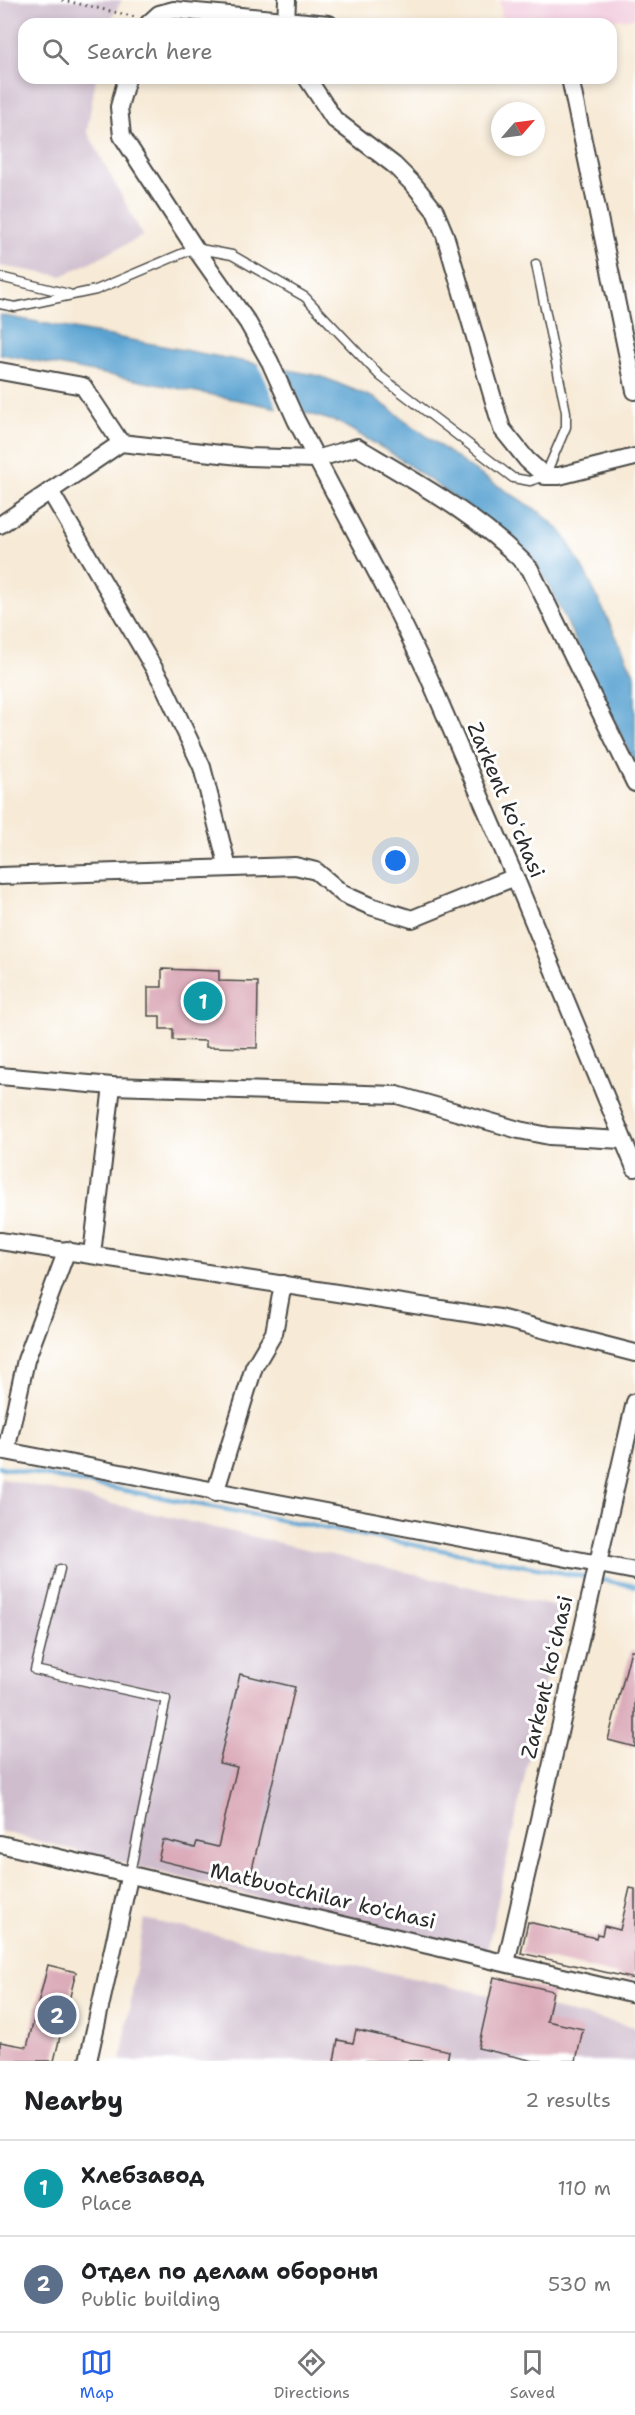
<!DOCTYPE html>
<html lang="en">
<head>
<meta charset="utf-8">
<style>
	body { margin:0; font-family:"Shantell Sans",sans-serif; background:#f2f2f2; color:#202124 }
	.compass { position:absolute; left:491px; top:102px; width:54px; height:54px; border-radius:50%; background:#fff; box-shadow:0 3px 9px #0003; rotate:62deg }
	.you { position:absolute; left:396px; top:861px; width:21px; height:21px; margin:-15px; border:4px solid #fff; border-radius:50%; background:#1a73e8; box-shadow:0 0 0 9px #1a73e833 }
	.badge { display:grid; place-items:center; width:39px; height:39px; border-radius:50%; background:#2563eb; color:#fff; font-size:20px; font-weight:700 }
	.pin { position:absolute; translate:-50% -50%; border:3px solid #fff; box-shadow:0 2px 6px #0006 }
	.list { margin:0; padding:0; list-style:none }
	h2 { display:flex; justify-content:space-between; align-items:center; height:78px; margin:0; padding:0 24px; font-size:26px }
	h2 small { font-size:20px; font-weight:400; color:#757577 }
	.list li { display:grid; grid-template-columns:39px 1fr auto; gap:18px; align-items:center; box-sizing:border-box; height:96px; padding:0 24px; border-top:2px solid #e0e0e0 }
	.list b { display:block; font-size:22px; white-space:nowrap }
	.list p { margin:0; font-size:20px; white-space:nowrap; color:#757577 }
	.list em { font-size:20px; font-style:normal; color:#757577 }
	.icon { flex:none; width:33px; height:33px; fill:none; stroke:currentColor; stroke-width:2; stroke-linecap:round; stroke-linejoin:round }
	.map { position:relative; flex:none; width:635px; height:2061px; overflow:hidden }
	.search { position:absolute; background:#fff; box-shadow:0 3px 9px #0003; left:18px; right:18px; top:18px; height:66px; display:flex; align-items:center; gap:15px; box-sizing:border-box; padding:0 21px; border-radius:18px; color:#757577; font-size:22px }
	.sheet { height:270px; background:#fff }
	nav { display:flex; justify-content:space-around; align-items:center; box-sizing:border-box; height:84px; border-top:2px solid #e0e0e0; background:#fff; font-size:16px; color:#757577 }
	nav a { display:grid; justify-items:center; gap:3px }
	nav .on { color:#2563eb }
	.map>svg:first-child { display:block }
	.built { fill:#f3cfdf }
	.industrial { fill:#cfbdce }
	.water { fill:#5aa3d1; stroke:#42677e; stroke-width:1.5 }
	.pier { fill:#f7ead6 }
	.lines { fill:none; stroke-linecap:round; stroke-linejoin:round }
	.stream { stroke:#5aa3d1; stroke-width:4.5 }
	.building { fill:#dbabba }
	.service-casing { stroke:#4a4845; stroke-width:11 }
	.minor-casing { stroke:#4a4845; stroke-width:20 }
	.path { stroke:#4a4845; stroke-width:3; stroke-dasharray:1.5 4.5; stroke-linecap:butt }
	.service { stroke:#fff; stroke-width:8 }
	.minor { stroke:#fff; stroke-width:16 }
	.labels { text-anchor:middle; stroke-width:6; stroke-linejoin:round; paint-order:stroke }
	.street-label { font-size:21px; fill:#2b2b2b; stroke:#fff }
</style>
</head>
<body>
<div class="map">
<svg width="635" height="2061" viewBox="0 0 635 2061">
	<rect width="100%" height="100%" fill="#fff"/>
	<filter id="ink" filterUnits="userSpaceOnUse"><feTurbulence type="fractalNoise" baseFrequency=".0167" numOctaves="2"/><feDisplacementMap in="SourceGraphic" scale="12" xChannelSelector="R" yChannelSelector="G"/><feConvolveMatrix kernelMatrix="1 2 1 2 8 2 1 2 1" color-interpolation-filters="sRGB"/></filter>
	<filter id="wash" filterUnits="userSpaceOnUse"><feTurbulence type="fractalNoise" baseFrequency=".008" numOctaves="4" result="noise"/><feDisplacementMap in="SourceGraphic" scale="24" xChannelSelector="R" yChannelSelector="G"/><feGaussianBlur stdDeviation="1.35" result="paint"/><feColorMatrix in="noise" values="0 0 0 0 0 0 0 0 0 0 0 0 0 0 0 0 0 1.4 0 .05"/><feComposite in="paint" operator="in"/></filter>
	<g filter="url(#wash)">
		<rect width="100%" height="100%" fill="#f7ead6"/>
		<polygon class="built" points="500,0 635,0 635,18 568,24 502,24"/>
		<g class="industrial">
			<polygon points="0,0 122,0 108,24 24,24 24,78 96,78 87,131 143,236 62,276 0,266"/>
			<polygon points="0,1478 561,1608 486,1956 0,1831"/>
			<polygon points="144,1919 635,2027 635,2061 121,2061"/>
		</g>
		<polygon class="water" points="0,315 320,376 376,399 473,470 541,513 562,532 587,576 635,676 635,764 547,581 530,554 507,534 391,453 340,423 310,414 0,354"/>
		<polygon class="pier" points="258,363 284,368 306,417 279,412"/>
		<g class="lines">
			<g class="stream">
				<polyline points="0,1467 590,1578"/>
				<polyline points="598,1579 635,1586"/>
			</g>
		</g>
		<g id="blocks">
			<g class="building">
				<polygon points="162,969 219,971 219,981 258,982 257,1048 206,1047 206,1041 173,1040 173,1029 160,1029 160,1016 148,1016 148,987 162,987"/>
				<polygon points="631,1650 635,1650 635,1747 608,1740"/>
				<polygon points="240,1674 295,1687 249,1882 158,1860 163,1840 195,1848 197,1842 218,1847 237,1767 219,1763"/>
				<polygon points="630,1888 635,1889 635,1979 521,1953 528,1922 596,1938 597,1934 602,1935 604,1926 620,1930"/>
				<polygon points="48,1965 76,1972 54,2061 0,2061 0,2042 27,2047"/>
				<polygon points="494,1977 553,1991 547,2021 583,2029 576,2061 534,2061 478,2048"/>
				<polygon points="356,2030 449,2051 447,2061 334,2061 338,2040 353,2043"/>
			</g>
		</g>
	</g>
	<g filter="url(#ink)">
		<use href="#blocks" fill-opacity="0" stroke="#4a4845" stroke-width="1.5"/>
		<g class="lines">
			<g class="service-casing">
				<g id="service">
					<polyline points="0,277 69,294"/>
					<polyline points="0,304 15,307 96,290 195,248 232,255 305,297 380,376 513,478 530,481 545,476 566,427 566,412 536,264"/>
					<polyline points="60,1569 35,1670 166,1699 130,1873"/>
				</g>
			</g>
			<g class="minor-casing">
				<g id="minor">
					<polyline points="148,24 159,14 174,10 329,24"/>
					<polyline points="286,24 287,0"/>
					<polyline points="127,78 119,107 122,136 195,248 248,323 270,362 296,420 395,607 428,675 515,877 635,1168"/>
					<polyline points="307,78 334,119 394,165 415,186 435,211 445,235 502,429 527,460 545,476 559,476 635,457"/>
					<polyline points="570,78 635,391"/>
					<polyline points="0,371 83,386 121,443"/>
					<polyline points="50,491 162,682 202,767 228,868"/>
					<path d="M0,525L121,443L248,457L316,459L357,447C418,483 482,518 530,569L635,783"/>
					<polyline points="0,876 295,866 316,871 343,894 370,906 412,919 515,877"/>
					<polyline points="0,1076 112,1086 397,1095 519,1130 549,1136 622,1140"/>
					<polyline points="0,1241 499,1318 635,1353"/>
					<polyline points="92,1254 112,1086"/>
					<polyline points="0,1450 635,1571"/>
					<polyline points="6,1451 26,1360 67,1250"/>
					<polyline points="215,1493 254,1367 274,1333 283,1284"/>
					<polyline points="0,1844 635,1994"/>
					<polyline points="506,1963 635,1402"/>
					<polyline points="88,2061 130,1873"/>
				</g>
			</g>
			<polyline class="path" points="62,0 136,17"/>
			<use href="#service" class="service"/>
			<use href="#minor" class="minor"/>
		</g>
	</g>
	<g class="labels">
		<g class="street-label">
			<text transform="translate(506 800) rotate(67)" y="7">Zarkent koʻchasi</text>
			<text transform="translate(547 1677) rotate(-77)" y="7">Zarkent koʻchasi</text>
			<text transform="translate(323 1896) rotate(13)" y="7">Matbuotchilar ko'chasi</text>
		</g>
	</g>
</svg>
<svg class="compass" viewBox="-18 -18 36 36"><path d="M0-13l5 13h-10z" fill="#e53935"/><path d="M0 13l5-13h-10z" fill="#757577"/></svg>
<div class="you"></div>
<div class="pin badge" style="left:203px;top:1001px;background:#0f9aa8">1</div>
<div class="pin badge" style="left:57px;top:2015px;background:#5c6f8a">2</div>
<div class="search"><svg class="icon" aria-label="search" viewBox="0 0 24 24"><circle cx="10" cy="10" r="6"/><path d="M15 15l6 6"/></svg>Search here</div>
</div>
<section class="sheet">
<h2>Nearby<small>2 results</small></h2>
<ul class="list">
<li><span class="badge" style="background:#0f9aa8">1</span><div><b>Хлебзавод</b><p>Place</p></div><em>110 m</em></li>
<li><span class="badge" style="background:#5c6f8a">2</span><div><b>Отдел по делам обороны</b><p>Public building</p></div><em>530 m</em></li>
</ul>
</section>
<nav>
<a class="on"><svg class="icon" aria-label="map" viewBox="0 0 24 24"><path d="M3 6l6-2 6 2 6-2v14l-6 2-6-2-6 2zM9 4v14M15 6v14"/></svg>Map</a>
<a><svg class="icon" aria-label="directions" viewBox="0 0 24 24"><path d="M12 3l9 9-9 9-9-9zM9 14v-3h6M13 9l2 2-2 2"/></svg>Directions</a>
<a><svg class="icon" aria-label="saved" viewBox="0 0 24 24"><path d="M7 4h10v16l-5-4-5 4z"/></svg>Saved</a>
</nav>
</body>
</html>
